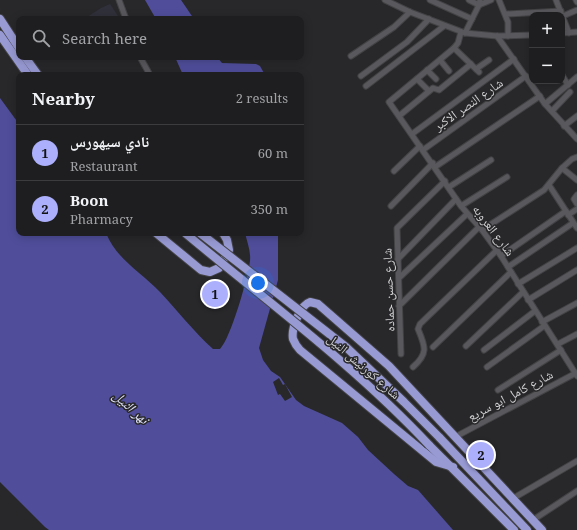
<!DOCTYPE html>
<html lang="en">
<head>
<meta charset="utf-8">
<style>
	body { margin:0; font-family:"Noto Serif","Noto Naskh Arabic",serif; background:#2b2b2d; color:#f1f3f6 }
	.controls { position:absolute; right:12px; top:12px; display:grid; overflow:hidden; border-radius:8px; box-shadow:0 2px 10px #0003 }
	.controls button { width:36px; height:36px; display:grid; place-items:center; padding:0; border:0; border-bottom:1px solid #3c3c3e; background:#1e1e20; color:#f1f3f6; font:20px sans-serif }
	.you { position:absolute; left:258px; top:283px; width:14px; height:14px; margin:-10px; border:3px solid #fff; border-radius:50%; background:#1a73e8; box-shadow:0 0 0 6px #1a73e833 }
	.badge { display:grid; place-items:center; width:26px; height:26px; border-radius:50%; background:#acaffb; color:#111; font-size:13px; font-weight:700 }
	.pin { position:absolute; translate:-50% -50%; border:2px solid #fff; box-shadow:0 1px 4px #0006 }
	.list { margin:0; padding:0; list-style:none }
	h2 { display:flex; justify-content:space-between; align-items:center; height:52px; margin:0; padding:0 16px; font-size:17px }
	h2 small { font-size:13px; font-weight:400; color:#a1a2a5 }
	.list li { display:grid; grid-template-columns:26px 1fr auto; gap:12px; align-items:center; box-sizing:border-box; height:56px; padding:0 16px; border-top:1px solid #3c3c3e }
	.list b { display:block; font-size:15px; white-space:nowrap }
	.list p { margin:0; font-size:13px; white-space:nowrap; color:#a1a2a5 }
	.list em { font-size:13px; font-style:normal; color:#a1a2a5 }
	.icon { flex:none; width:22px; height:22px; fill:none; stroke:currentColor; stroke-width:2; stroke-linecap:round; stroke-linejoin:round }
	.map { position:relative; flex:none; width:577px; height:530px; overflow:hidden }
	.search { position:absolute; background:#1e1e20; box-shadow:0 2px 10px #0003; left:16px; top:16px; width:288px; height:44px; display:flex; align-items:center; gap:10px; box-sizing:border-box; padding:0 14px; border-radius:8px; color:#a1a2a5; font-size:15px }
	.panel { position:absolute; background:#1e1e20; box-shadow:0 2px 10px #0003; left:16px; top:72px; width:288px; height:164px; border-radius:8px }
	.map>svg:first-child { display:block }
	.built { fill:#2f3039 }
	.water { fill:#504e9b }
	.pier { fill:#28282b }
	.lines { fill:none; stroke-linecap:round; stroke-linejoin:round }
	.minor-casing { stroke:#434346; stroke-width:7 }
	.trunk-casing { stroke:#434346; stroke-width:10 }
	.minor { stroke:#59595d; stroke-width:5 }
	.trunk { stroke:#989ad4; stroke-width:8 }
	.trunk-bridge-casing { stroke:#434346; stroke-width:10; stroke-linecap:butt }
	.trunk-bridge { stroke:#989ad4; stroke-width:8 }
	.labels { text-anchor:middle; stroke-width:3; stroke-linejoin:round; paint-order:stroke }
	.street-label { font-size:13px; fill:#d1d1d3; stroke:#28282b }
	.water-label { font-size:14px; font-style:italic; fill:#dcdef5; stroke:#28282b }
</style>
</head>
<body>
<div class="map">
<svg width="577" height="530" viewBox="0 0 577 530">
	<rect width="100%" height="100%" fill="#28282b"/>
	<polygon class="built" points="110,4 120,19 84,19 101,8"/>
	<g class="water">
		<polygon points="145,0 181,0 194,19 156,19"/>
		<polygon points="175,57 217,57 222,63 256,64 260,66 265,75 183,75"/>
		<path d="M0,98L19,124V233H106C117,260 141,272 160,292C178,311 193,331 213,349H220C231,338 248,277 250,261C251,251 247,242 245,233H278V280L259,348L263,360L271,371L280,377L296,400L304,406L342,423L358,437L368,450L394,474L408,486L418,490L453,530H49L45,527L0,482Z"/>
	</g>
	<polygon class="pier" points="279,378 283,385 285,384 292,397 285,401 280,394 278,395 273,382"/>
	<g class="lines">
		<g class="minor-casing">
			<g id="minor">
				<polyline points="119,0 126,19"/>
				<polyline points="385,0 410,12 465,33 497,36 532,35"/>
				<polyline points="430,0 472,19"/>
				<polyline points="469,0 479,5 491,0"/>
				<polyline points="499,0 508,22 508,36"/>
				<polyline points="556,0 569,33"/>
				<polyline points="576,0 577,2"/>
				<polyline points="506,14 561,11"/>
				<polyline points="563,16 577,10"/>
				<polyline points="461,32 458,43 454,48 389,102 461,206 482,230 501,256 577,376"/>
				<polyline points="465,33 479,5 480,0"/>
				<polyline points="562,33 577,32"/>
				<polyline points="497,36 545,104 577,139"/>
				<polyline points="454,48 479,72"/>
				<polyline points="351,56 394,27 410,12"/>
				<polyline points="140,57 150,75"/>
				<polyline points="440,60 449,71"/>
				<polyline points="476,69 489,60"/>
				<polyline points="427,70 436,79"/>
				<polyline points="562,75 568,85"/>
				<polyline points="361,76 407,42 429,19"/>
				<polyline points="417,79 429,91"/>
				<polyline points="366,86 444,26"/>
				<polyline points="545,104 577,77"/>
				<polyline points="552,111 570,92"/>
				<polyline points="399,116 433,88 439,90 471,64"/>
				<polyline points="564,126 577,116"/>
				<polyline points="412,134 514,59"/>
				<polyline points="423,150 526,76"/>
				<polyline points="435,167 540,96"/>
				<polyline points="562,168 577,180"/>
				<polyline points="394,171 420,146"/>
				<polyline points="549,185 577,228"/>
				<polyline points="449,187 491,160"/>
				<polyline points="577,195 574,199 577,204"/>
				<polyline points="391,206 433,163"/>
				<polyline points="461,206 507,177"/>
				<polyline points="568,215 577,209"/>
				<polyline points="482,230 544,190 562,168 572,159 577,157"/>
				<polyline points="501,256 566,211"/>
				<polyline points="398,259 456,199"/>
				<polyline points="508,267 573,223"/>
				<polyline points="399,278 467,214"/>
				<polyline points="518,284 577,248"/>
				<polyline points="528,300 577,270"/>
				<polyline points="399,306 480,226"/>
				<polyline points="542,322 577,303"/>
				<polyline points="558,344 577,334"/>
				<polyline points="466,346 523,292"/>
				<polyline points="433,347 511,272"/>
				<polyline points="484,350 535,311"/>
				<polyline points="401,354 397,228 445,181"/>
				<path d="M413,367C429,353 425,346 418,329L420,324L497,250"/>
				<polyline points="487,367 544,326"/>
				<polyline points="498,390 561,350"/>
				<polyline points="455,437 576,373"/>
				<polyline points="512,499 577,461"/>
				<polyline points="533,520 577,491"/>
			</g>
		</g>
		<g class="trunk-casing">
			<g id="trunk">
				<polyline points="0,19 19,48"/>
				<polyline points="0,35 28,75"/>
				<polyline points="25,57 38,75"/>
				<polyline points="156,233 201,270 210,272 219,268 229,250 227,240 223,233"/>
				<polyline points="439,437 527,530"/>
				<polyline points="429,445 514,530"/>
				<path d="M453,467L436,462L300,350C297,347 295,344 293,339C291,329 300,305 310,302L318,304L389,366L542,530"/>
			</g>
		</g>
		<use href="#minor" class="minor"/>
		<use href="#trunk" class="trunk"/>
		<g class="trunk-bridge-casing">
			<g id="trunk-bridge">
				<path d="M185,233C268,302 355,366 429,445"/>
				<polyline points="200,233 346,347 404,402 439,437"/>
			</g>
		</g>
		<use href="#trunk-bridge" class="trunk-bridge"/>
	</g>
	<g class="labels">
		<g class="street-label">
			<text transform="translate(468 104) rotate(-35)" y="5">شارع النصر الاكبر</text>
			<text transform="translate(494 230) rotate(53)" y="5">شارع العروبه</text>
			<text transform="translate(388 290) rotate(-92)" y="5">شارع حسن حماده</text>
			<text transform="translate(364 366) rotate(41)" y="5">شارع كورنيش النيل</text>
			<text transform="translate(510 395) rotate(-28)" y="5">شارع كامل ابو سريع</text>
		</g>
		<g class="water-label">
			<text transform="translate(131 407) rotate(42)" y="5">نهر النيل</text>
		</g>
	</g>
</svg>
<div class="controls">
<button>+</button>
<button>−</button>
</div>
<div class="you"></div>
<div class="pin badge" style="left:215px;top:294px">1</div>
<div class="pin badge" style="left:481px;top:455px">2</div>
<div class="search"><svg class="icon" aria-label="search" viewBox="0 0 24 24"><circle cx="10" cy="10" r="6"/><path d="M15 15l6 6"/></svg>Search here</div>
<section class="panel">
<h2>Nearby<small>2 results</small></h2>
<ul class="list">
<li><span class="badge">1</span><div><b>نادي سيهورس</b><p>Restaurant</p></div><em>60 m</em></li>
<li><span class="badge">2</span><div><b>Boon</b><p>Pharmacy</p></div><em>350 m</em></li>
</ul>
</section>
</div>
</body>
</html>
